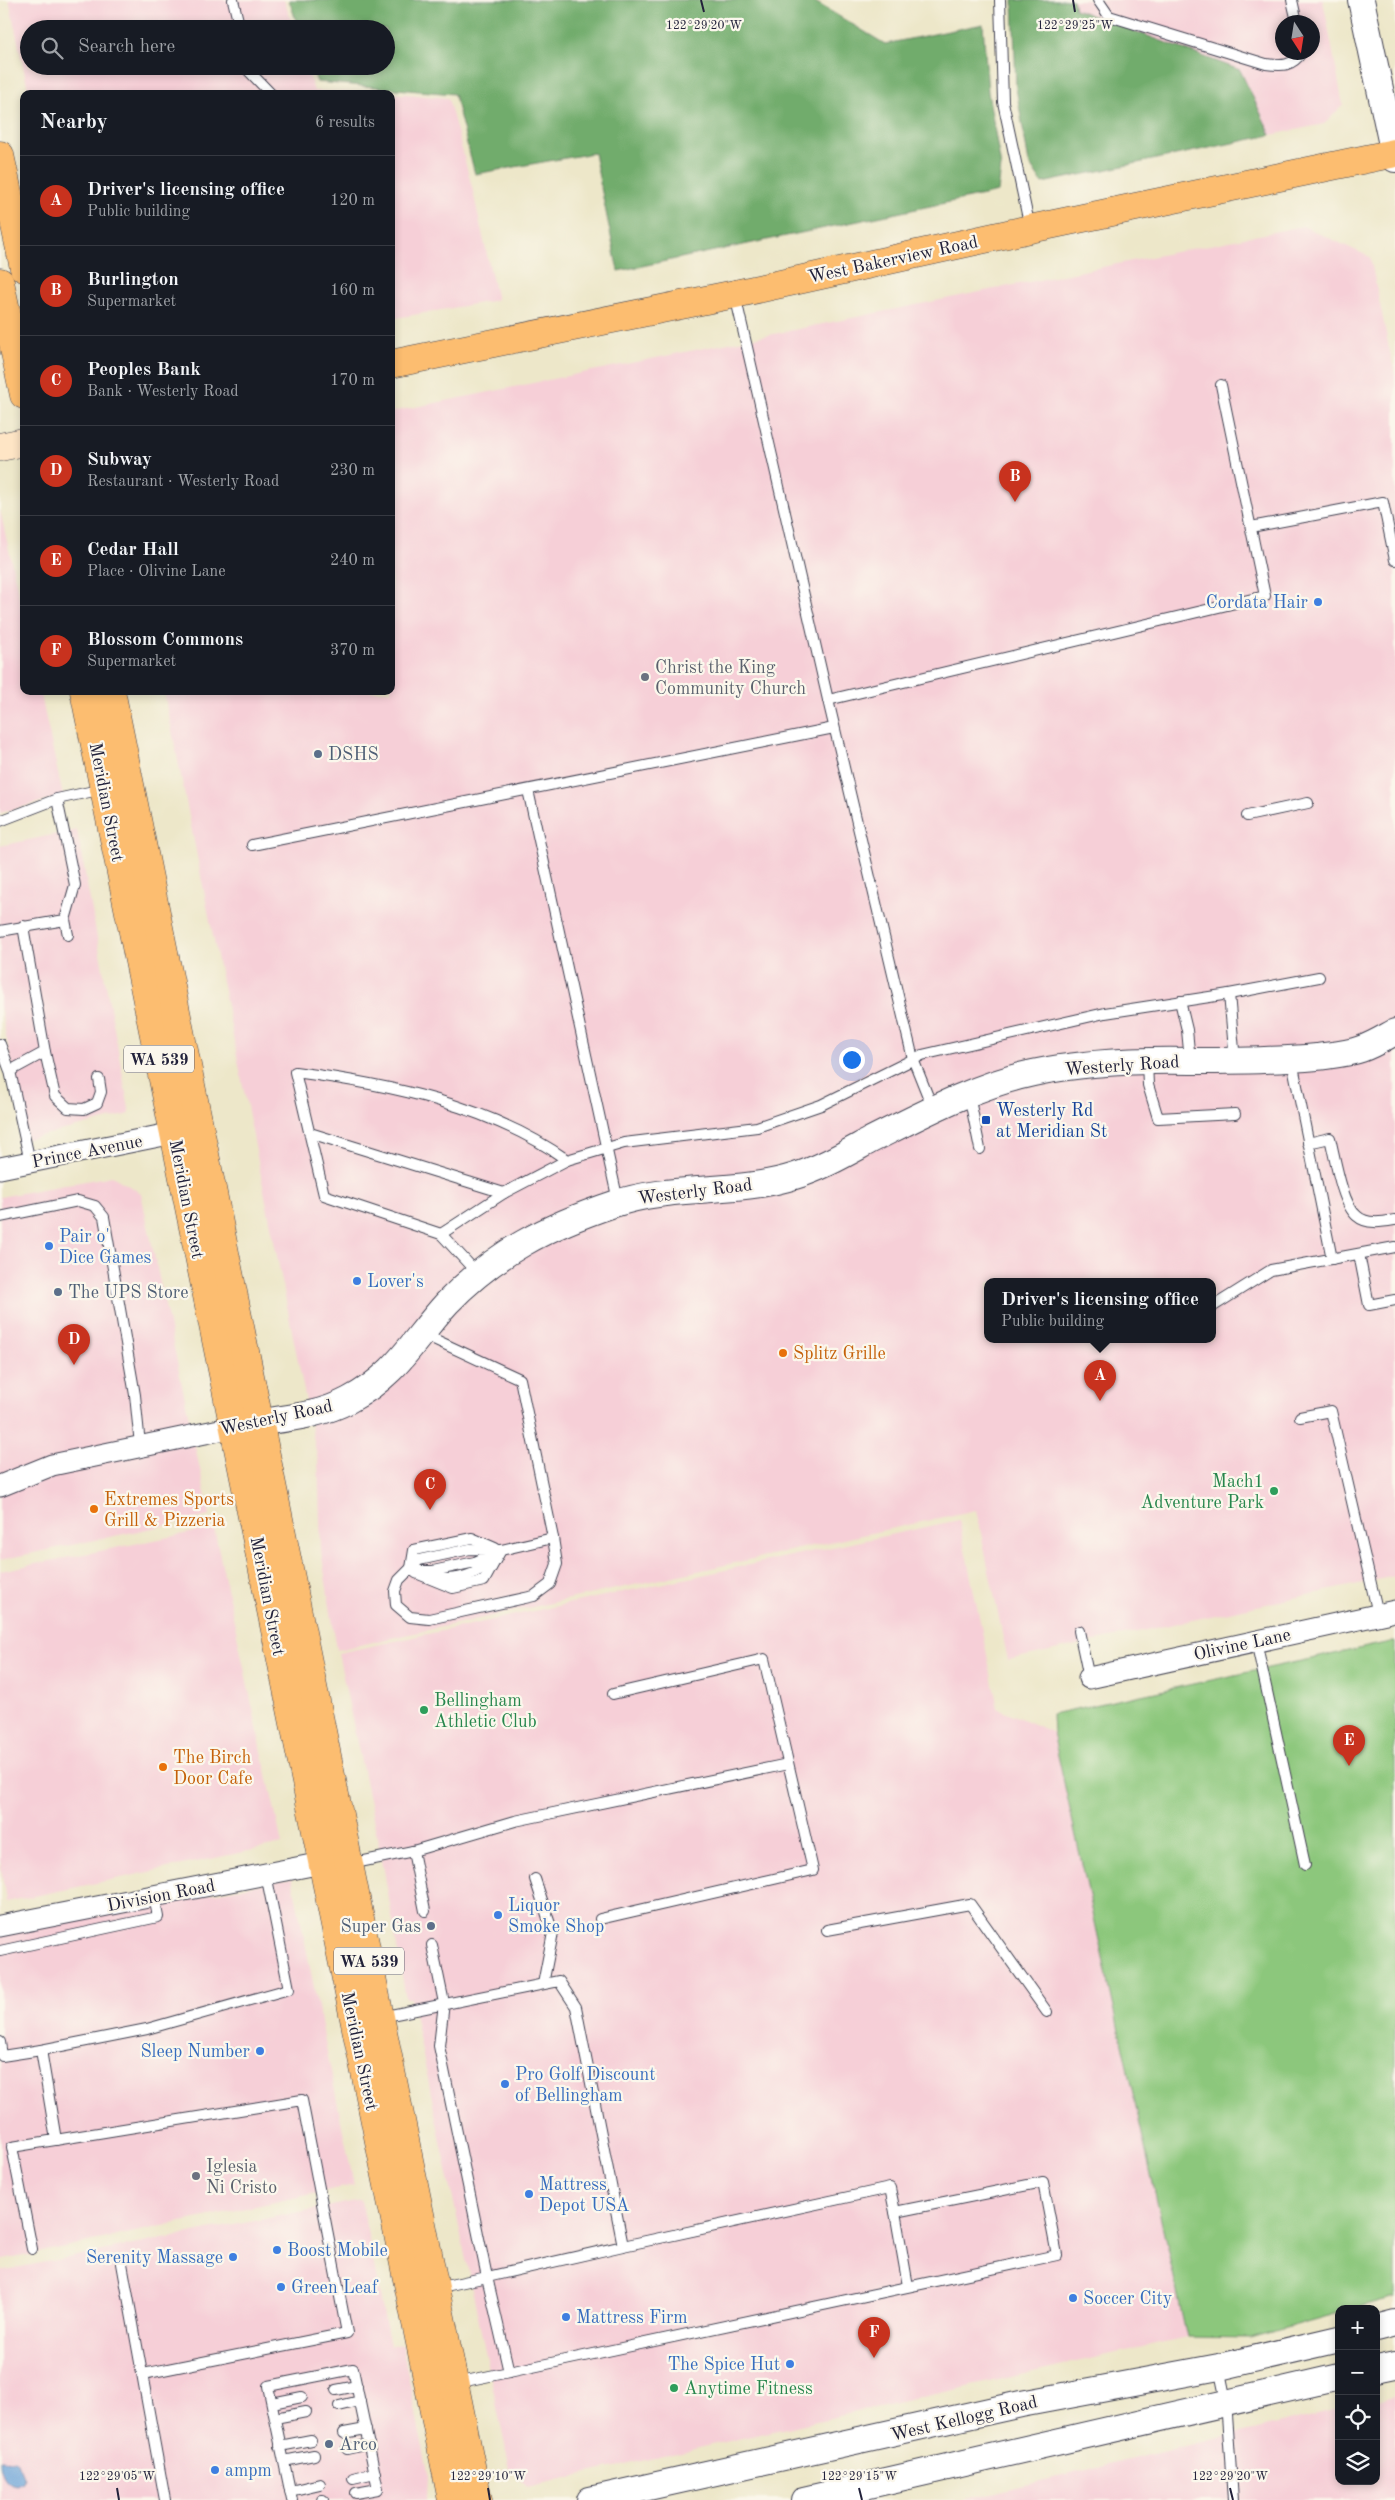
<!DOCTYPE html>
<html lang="en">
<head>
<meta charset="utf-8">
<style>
	body { margin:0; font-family:"Old Standard TT",serif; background:#20242c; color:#f1f3f6 }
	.controls { position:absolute; right:15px; bottom:15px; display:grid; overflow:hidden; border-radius:10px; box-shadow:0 2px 8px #0003 }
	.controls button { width:45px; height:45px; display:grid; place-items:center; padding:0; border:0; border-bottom:1px solid #363941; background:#171b24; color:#f1f3f6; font:25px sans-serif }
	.compass { position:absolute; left:1275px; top:15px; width:45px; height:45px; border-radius:50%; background:#171b24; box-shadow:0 2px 8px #0003; rotate:168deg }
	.you { position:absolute; left:851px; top:1059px; width:18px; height:18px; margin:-12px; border:4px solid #fff; border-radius:50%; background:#1a73e8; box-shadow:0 0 0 8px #1a73e833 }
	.badge { display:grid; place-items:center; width:32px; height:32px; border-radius:50%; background:#c8321e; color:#fff; font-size:16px; font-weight:700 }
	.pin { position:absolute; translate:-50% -41px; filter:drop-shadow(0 1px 2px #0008) }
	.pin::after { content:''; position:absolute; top:26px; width:18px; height:15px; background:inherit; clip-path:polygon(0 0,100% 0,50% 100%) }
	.popup { position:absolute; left:984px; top:1278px; width:232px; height:65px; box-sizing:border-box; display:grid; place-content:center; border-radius:10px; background:#171b24; filter:drop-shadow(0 1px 4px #0005); font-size:16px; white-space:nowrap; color:#9ea1a6 }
	.popup b { font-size:19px; color:#f1f3f6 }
	.popup::after { content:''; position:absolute; left:50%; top:100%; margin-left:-10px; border:10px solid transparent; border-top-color:#171b24 }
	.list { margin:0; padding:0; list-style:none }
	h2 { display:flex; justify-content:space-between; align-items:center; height:65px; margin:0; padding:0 20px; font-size:21px }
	h2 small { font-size:16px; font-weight:400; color:#9ea1a6 }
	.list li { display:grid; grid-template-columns:32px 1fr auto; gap:15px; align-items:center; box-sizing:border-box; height:90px; padding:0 20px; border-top:1px solid #363941 }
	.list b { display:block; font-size:19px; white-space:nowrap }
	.list p { margin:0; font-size:16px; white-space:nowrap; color:#9ea1a6 }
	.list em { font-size:16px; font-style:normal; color:#9ea1a6 }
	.icon { flex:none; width:28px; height:28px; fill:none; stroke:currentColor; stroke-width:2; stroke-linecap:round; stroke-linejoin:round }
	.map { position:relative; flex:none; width:1395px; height:2500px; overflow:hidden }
	.search { position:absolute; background:#171b24; box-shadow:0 2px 8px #0003; left:20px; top:20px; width:375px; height:55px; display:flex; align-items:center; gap:12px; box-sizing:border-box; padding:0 18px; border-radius:28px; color:#9ea1a6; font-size:19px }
	.panel { position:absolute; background:#171b24; box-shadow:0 2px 8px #0003; left:20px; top:90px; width:375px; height:605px; border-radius:10px }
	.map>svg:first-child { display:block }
	.built { fill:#f6cfd7; fill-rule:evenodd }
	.green { fill:#8cc77c; stroke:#57745c }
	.forest { fill:#71ac6c; stroke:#4a6754 }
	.water { fill:#69a2d8; stroke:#46628a }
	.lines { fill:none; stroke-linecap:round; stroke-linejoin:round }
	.service-casing { stroke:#404050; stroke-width:12 }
	.minor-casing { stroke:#404050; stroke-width:23 }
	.tertiary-casing { stroke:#404050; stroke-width:28 }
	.secondary-casing { stroke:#404050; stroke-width:29 }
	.primary-casing { stroke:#404050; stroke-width:29 }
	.trunk-casing { stroke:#404050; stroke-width:29 }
	.service { stroke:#fff; stroke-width:10 }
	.minor { stroke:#fff; stroke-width:21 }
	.tertiary { stroke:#fff; stroke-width:26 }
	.secondary { stroke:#fee5c5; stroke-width:28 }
	.primary { stroke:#fcbd6f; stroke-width:28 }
	.trunk { stroke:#fcbd6f; stroke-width:28 }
	.ticks { fill:none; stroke:#22223b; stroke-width:2 }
	.shop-dot { fill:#3f7fe0; stroke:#fbf7ec; stroke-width:2 }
	.worship-dot { fill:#6b7280; stroke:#fbf7ec; stroke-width:2 }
	.service-dot { fill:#5c6f8a; stroke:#fbf7ec; stroke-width:2 }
	.transit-dot { fill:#1a4fb4; stroke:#fbf7ec; stroke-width:2 }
	.food-dot { fill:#e8710a; stroke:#fbf7ec; stroke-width:2 }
	.leisure-dot { fill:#2e9e5b; stroke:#fbf7ec; stroke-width:2 }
	.labels { text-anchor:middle; stroke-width:4.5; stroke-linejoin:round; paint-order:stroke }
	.shield { fill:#fbf7ec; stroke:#636270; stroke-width:1 }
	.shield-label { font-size:16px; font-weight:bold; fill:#22223b }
	.street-label { font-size:18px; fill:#22223b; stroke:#fbf7ec }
	.shop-label { font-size:18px; fill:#366cbe; stroke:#fbf7ec; text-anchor:start }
	.worship-label { font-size:18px; fill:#5b616d; stroke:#fbf7ec; text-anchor:start }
	.service-label { font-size:18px; fill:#4e5e75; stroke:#fbf7ec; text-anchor:start }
	.transit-label { font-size:18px; fill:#164399; stroke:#fbf7ec; text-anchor:start }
	.food-label { font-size:18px; fill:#c56008; stroke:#fbf7ec; text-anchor:start }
	.leisure-label { font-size:18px; fill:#27864d; stroke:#fbf7ec; text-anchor:start }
	.ticks-label { font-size:12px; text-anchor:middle; fill:#22223b; stroke:#fbf7ec; stroke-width:4.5; stroke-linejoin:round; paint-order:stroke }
</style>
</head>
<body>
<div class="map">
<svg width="1395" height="2500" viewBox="0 0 1395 2500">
	<rect width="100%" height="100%" fill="#fbf7ec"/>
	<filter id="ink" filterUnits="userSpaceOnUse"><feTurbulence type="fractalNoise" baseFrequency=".02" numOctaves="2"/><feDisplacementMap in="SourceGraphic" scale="10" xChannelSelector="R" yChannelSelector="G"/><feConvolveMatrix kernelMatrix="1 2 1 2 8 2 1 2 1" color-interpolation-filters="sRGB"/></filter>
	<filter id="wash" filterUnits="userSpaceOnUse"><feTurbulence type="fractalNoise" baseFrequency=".0096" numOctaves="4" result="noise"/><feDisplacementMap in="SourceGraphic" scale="20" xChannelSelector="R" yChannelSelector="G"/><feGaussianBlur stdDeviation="1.12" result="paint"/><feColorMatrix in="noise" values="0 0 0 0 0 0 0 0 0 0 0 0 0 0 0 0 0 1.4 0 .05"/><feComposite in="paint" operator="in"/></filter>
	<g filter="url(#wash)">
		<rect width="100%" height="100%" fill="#ede7c9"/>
		<g class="built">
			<polygon points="9,0 284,0 294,29 29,29 29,66 306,66 314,91 405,94 448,98 472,187 497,300 391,319 391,94 29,94"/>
			<path d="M1073,0H1323L1343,105L1324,124L1271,135L1240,70L1075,9ZM1282,22H1312V52H1282Z"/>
			<path d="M1303,226L1370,257L1395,376V1576L1008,1660L976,1510L337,1650L321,1551L318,1461L164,691H391V412ZM988,1282H1212V1340H988Z"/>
			<polygon points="0,510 24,618 24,691 40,691 63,796 0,813"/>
			<polygon points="77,830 130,1114 27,1139 0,1006 0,846"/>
			<polygon points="112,1176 141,1193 210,1516 0,1560 0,1197"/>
			<polygon points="959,1520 998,1708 1053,1733 1187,2337 527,2487 510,2469 411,1999 406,1999 384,1870 338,1653"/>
			<polygon points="214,1528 282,1844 6,1902 0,1860 0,1571"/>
			<polygon points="292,1878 354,2185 0,2261 0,1935"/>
			<polygon points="361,2200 390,2346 402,2344 428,2473 427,2500 0,2500 0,2271"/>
			<polygon points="1395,2397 1395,2500 963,2500 1339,2409 1339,2481 1376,2481 1376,2401"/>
		</g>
		<polygon class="green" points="1395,1641 1395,2298 1355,2309 1339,2309 1339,2313 1250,2338 1187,2337 1053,1733 1052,1714"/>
		<g class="forest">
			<polygon points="289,0 364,0 365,2 374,0 812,0 885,44 983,24 988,92 1001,167 998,192 618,271 594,153 475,174 454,94 317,82 311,66 386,66 386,29 299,29"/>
			<polygon points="1013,0 1073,0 1075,9 1240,70 1271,135 1042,183 1029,163 1016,88"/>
		</g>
		<path class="water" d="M0,2459L16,2460L24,2478L23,2482L16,2485C3,2483 0,2469 0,2459Z"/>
	</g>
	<g filter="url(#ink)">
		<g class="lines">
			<g class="service-casing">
				<g id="service">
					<polyline points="233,0 240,29"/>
					<polyline points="1000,0 1003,102 1030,228"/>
					<path d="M1098,0L1109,16L1266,64C1282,66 1292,67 1302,52"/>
					<polyline points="1292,0 1297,22"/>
					<polyline points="244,66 271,94"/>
					<polyline points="735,295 828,700 1265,596 1221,385"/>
					<polyline points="1251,527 1383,502 1395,560"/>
					<polyline points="828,700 913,1059 933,1109"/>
					<polyline points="528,790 618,1201"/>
					<polyline points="1247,816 1308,803"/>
					<polyline points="0,821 57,799 103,789"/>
					<polyline points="252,845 834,728"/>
					<polyline points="65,920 68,935"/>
					<polyline points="0,931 65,920 75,885 57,799"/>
					<polyline points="1229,994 1235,1061"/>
					<polyline points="1180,1001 1187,1030 1190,1061"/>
					<polyline points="0,1044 10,1071 30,1162"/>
					<polyline points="45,1052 55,1096 68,1108 84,1109 97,1103 101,1092 99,1079"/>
					<polyline points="1292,1061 1332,1259"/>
					<polyline points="1147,1062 1148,1085 1158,1118 1235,1114"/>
					<polyline points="10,1071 45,1052 23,926"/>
					<polyline points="969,1095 980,1149"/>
					<polyline points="310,1133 504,1193"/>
					<path d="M1308,1143L1330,1138C1335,1158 1342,1204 1357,1216C1367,1225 1383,1222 1395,1220"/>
					<polyline points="0,1217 78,1201 95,1206 104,1217 135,1395 140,1445"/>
					<polyline points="441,1234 504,1193 567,1160"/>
					<polyline points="1359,1254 1369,1305 1395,1300"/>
					<path d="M477,1273L441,1234L324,1195L295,1072C387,1084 490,1105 567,1160L624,1143L757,1127L821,1105L922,1055L1105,1013L1229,994L1319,977"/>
					<polyline points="1212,1307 1271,1270 1395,1247"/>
					<polyline points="423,1334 520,1379 553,1538"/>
					<polyline points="1300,1417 1331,1411 1378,1614"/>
					<polyline points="411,1568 414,1550 472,1538 495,1548"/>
					<polyline points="410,1571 433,1571 475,1562 501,1550 553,1538 557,1564 550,1584 534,1596 429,1619 410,1617 396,1605 395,1591 399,1580 419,1560 470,1549 501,1550"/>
					<polyline points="416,1573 453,1588 484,1581 501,1550"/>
					<path d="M437,1578C455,1582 478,1574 490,1562"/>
					<polyline points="1079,1631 1089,1678"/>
					<polyline points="1256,1641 1305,1865"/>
					<polyline points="413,1851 425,1911"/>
					<polyline points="350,1864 413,1851 515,1821 788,1764"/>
					<polyline points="535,1879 553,1933 543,1984"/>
					<polyline points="600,1919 813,1870 764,1659 613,1694"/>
					<polyline points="827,1930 970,1904 1047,2012"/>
					<polyline points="432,1945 444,2003 439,2046 487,2277 436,2288"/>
					<polyline points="0,1951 158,1917 154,1896"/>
					<polyline points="381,2017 559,1981 576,2007 623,2246 487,2277 509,2372 456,2383"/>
					<polyline points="0,2042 2,2056 41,2050 56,2140"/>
					<polyline points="41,2050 147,2029 289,1989 266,1874"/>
					<polyline points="895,2212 908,2286"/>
					<polyline points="32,2249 12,2147 302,2100 347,2333 143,2374"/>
					<polyline points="121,2258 165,2500"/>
					<polyline points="1219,2367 1226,2401 1233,2500"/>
					<polyline points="509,2372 1057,2255 1043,2182 895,2212 890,2188 623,2246"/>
					<polyline points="336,2390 357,2386"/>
					<polyline points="272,2403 302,2397"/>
					<polyline points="339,2406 360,2401"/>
					<polyline points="275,2418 306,2412"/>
					<polyline points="344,2433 366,2429"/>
					<polyline points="280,2446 311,2440"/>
					<polyline points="347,2449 369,2444"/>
					<polyline points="284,2461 314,2455"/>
					<polyline points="353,2478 375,2473"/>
					<polyline points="290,2491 320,2484"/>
					<polyline points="292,2500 268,2386 353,2369 378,2489 356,2493"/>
					<polyline points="322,2500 323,2500"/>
				</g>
			</g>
			<g class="minor-casing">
				<g id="minor">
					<polyline points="0,1168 174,1133"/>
					<polyline points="0,1486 52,1465 234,1427"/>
					<polyline points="1089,1678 1395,1611"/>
					<polyline points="0,1926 322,1863"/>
				</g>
			</g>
			<g class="tertiary-casing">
				<g id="tertiary">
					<polyline points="1361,0 1395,159"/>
					<path d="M238,1426C274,1419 316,1418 349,1400C398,1374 412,1341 447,1303C496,1252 548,1226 614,1204C672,1184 736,1195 795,1176C821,1168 845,1154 869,1141C921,1115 976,1085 1033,1073C1084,1062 1138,1060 1191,1061C1233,1061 1275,1061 1317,1057C1331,1055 1347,1054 1361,1049C1373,1045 1384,1038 1395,1032"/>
					<polyline points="1376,2328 1395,2323"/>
					<polyline points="1376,2369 1395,2365"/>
					<polyline points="590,2500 1021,2404 1219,2367 1339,2339"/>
					<polyline points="804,2500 1339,2377"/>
				</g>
			</g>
			<g class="secondary-casing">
				<polyline id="secondary" points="0,447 24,442"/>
			</g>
			<g class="primary-casing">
				<polyline id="primary" points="391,364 735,294 1030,229 1395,153"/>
			</g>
			<g class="trunk-casing">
				<g id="trunk">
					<polyline points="0,155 24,268"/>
					<polyline points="0,282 24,395"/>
					<polyline points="84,691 452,2500"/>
					<polyline points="111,691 478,2500"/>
				</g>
			</g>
			<use href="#service" class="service"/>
			<use href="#minor" class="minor"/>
			<use href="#tertiary" class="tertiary"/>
			<use href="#secondary" class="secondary"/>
			<use href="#primary" class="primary"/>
			<use href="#trunk" class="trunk"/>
		</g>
	</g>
	<path class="ticks" d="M701,0L704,12M1073,0L1075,12M117,2488L119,2500M488,2488L490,2500M859,2488L862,2500M1230,2488L1233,2500"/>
	<g class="shop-dot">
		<circle cx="1318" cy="602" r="5"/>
		<circle cx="49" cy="1246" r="5"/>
		<circle cx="357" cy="1281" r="5"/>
		<circle cx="498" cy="1915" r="5"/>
		<circle cx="260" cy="2051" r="5"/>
		<circle cx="505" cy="2084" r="5"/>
		<circle cx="529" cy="2194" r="5"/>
		<circle cx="277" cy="2250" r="5"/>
		<circle cx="233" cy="2257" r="5"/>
		<circle cx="281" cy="2287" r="5"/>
		<circle cx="1073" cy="2298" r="5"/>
		<circle cx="566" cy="2317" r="5"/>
		<circle cx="790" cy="2364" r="5"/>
		<circle cx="215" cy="2470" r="5"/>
	</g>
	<g class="worship-dot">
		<circle cx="645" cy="677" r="5"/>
		<circle cx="196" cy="2176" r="5"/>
	</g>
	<g class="service-dot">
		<circle cx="318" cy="754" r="5"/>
		<circle cx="58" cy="1292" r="5"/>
		<circle cx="431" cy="1926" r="5"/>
		<circle cx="329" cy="2444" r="5"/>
	</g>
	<rect class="transit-dot" x="981" y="1115" width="10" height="10" rx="2.5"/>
	<g class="food-dot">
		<circle cx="783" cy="1353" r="5"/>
		<circle cx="94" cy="1509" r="5"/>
		<circle cx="163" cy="1767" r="5"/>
	</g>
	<g class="leisure-dot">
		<circle cx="1274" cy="1491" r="5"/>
		<circle cx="424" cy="1710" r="5"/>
		<circle cx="674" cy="2388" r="5"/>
	</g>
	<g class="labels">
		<g class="shield">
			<rect x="124" y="1045.5" width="70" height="27" rx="4"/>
			<rect x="334" y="1947.5" width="70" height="27" rx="4"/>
		</g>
		<g class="shield-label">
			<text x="159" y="1065">WA 539</text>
			<text x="369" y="1967">WA 539</text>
		</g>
		<g class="street-label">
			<text transform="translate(893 259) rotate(-12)" y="6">West Bakerview Road</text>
			<text transform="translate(107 802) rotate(79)" y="6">Meridian Street</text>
			<text transform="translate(1122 1065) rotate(-4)" y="6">Westerly Road</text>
			<text transform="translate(87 1151) rotate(-11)" y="6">Prince Avenue</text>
			<text transform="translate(695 1191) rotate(-7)" y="6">Westerly Road</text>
			<text transform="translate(187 1199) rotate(79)" y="6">Meridian Street</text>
			<text transform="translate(276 1417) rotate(-12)" y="6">Westerly Road</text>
			<text transform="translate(268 1596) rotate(79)" y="6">Meridian Street</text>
			<text transform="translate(1242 1644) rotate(-12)" y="6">Olivine Lane</text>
			<text transform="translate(161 1895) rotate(-11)" y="6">Division Road</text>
			<text transform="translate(360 2051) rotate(78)" y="6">Meridian Street</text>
			<text transform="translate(964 2418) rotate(-13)" y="6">West Kellogg Road</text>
		</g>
		<g class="shop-label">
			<text x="1308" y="608" text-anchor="end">Cordata Hair</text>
			<text x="59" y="1242">Pair o'<tspan x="59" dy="21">Dice Games</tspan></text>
			<text x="367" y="1287">Lover's</text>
			<text x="508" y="1911">Liquor<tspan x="508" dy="21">Smoke Shop</tspan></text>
			<text x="250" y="2057" text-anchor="end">Sleep Number</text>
			<text x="515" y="2080">Pro Golf Discount<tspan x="515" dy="21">of Bellingham</tspan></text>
			<text x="539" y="2190">Mattress<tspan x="539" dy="21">Depot USA</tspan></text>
			<text x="287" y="2256">Boost Mobile</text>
			<text x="223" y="2263" text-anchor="end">Serenity Massage</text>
			<text x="291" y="2293">Green Leaf</text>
			<text x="1083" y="2304">Soccer City</text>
			<text x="576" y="2323">Mattress Firm</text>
			<text x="780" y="2370" text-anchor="end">The Spice Hut</text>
			<text x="225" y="2476">ampm</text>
		</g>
		<g class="worship-label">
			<text x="655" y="673">Christ the King<tspan x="655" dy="21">Community Church</tspan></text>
			<text x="206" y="2172">Iglesia<tspan x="206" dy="21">Ni Cristo</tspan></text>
		</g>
		<g class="service-label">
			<text x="328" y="760">DSHS</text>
			<text x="68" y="1298">The UPS Store</text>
			<text x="421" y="1932" text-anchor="end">Super Gas</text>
			<text x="339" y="2450">Arco</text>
		</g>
		<g class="transit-label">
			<text x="996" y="1116">Westerly Rd<tspan x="996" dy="21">at Meridian St</tspan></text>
		</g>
		<g class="food-label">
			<text x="793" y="1359">Splitz Grille</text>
			<text x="104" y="1505">Extremes Sports<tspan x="104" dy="21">Grill &amp; Pizzeria</tspan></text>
			<text x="173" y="1763">The Birch<tspan x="173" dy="21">Door Cafe</tspan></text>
		</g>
		<g class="leisure-label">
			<text x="1264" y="1487" text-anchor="end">Mach1<tspan x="1264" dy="21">Adventure Park</tspan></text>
			<text x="434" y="1706">Bellingham<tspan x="434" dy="21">Athletic Club</tspan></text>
			<text x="684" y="2394">Anytime Fitness</text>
		</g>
	</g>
	<g class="ticks-label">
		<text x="704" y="29">122°29'20"W</text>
		<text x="1075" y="29">122°29'25"W</text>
		<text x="117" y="2480">122°29'05"W</text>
		<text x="488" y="2480">122°29'10"W</text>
		<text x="859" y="2480">122°29'15"W</text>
		<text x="1230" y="2480">122°29'20"W</text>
	</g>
</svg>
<div class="controls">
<button>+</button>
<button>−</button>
<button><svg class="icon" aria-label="locate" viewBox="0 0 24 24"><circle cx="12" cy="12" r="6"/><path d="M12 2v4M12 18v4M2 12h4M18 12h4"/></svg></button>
<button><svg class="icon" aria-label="layers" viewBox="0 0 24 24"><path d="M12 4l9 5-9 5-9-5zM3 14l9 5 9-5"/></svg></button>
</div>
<svg class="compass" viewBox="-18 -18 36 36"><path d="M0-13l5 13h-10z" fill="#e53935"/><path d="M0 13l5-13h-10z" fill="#9ea1a6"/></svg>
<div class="you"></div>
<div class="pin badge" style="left:1100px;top:1401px">A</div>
<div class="popup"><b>Driver's licensing office</b>Public building</div>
<div class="pin badge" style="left:1015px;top:502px">B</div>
<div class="pin badge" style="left:430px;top:1510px">C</div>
<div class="pin badge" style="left:74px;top:1365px">D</div>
<div class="pin badge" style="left:1349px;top:1766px">E</div>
<div class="pin badge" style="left:874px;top:2358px">F</div>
<div class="search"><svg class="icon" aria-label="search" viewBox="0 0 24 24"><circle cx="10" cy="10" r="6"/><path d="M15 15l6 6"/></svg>Search here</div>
<section class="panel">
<h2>Nearby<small>6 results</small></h2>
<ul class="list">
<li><span class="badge">A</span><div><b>Driver's licensing office</b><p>Public building</p></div><em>120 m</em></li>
<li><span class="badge">B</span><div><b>Burlington</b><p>Supermarket</p></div><em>160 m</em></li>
<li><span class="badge">C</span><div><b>Peoples Bank</b><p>Bank · Westerly Road</p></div><em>170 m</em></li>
<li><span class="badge">D</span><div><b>Subway</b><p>Restaurant · Westerly Road</p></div><em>230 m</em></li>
<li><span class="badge">E</span><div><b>Cedar Hall</b><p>Place · Olivine Lane</p></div><em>240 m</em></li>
<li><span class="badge">F</span><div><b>Blossom Commons</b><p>Supermarket</p></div><em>370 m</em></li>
</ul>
</section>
</div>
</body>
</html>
